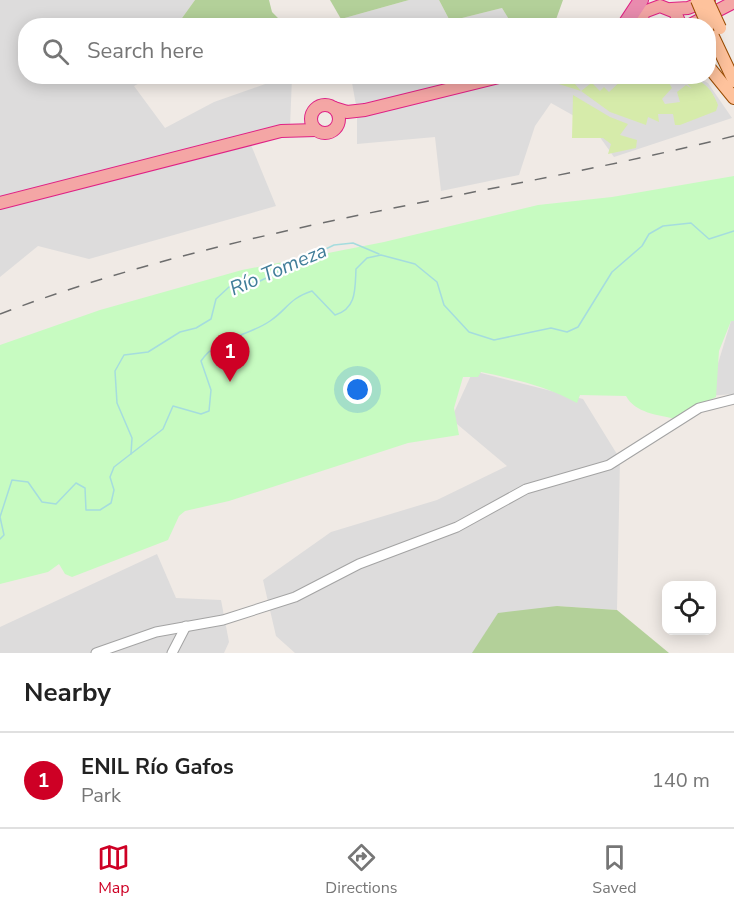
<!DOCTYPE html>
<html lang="en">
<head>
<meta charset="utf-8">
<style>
	body { margin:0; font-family:"Nunito Sans",sans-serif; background:#f6f6f6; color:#222 }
	.controls { position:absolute; right:18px; bottom:18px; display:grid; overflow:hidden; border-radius:12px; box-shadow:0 3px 15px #0003 }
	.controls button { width:54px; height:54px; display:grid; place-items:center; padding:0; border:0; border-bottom:2px solid #e0e0e0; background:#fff; color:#222; font:30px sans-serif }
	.you { position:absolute; left:358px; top:390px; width:21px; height:21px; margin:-15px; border:4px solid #fff; border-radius:50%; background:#1a73e8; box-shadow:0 0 0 9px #1a73e833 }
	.badge { display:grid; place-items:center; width:39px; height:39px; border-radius:50%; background:#ce0025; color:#fff; font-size:20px; font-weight:700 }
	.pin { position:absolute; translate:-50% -50px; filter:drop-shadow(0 2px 3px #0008) }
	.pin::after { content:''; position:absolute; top:32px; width:21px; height:18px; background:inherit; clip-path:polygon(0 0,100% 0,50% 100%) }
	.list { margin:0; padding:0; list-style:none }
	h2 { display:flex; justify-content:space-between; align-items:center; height:78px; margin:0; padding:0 24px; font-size:26px }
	h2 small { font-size:20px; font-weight:400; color:#767676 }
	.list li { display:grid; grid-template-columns:39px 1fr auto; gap:18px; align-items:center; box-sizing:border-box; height:96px; padding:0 24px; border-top:2px solid #e0e0e0 }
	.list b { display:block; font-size:22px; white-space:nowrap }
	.list p { margin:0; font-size:20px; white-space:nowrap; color:#767676 }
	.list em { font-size:20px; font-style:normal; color:#767676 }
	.icon { flex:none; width:33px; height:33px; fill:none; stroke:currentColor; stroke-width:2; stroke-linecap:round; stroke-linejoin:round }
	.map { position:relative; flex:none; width:734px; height:653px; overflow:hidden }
	.search { position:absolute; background:#fff; box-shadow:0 3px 15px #0003; left:18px; right:18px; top:18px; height:66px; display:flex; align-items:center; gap:15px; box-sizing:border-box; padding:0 21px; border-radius:24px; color:#767676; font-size:22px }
	.sheet { height:174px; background:#fff }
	nav { display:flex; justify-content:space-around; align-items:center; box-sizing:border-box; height:84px; border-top:2px solid #e0e0e0; background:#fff; font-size:16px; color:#767676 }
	nav a { display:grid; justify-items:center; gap:3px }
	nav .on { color:#ce0025 }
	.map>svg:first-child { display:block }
	.residential { fill:#dddcdc }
	.grass { fill:#d6ebaa }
	.forest { fill:#b3d099 }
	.park { fill:#c7fbc1 }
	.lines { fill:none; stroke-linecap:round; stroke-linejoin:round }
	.stream { stroke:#a5dcde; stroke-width:1.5 }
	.tertiary-casing { stroke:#a3a3a3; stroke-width:11 }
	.primary-casing { stroke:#9a4b00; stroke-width:14 }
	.trunk-casing { stroke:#df2185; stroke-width:14 }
	.motorway-casing { stroke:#df2185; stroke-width:16 }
	.tertiary { stroke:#fff; stroke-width:9 }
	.primary { stroke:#fec29c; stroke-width:12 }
	.trunk { stroke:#f4a6a5; stroke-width:12 }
	.motorway { stroke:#e98bae; stroke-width:14 }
	.rail { stroke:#6d6d6d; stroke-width:1.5; stroke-dasharray:12 12; stroke-linecap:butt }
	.primary-bridge-casing { stroke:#9a4b00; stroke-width:14; stroke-linecap:butt }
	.primary-bridge { stroke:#fec29c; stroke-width:12 }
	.labels { text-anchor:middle; stroke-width:4.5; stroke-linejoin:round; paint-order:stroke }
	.water-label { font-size:20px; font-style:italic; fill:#417d99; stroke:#fff }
</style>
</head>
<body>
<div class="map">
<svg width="734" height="653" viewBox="0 0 734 653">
	<rect width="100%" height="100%" fill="#f0eae5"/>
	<g class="residential">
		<polygon points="0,0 195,0 177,25 26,26 26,76 151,77 134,86 165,128 214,102 285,77 292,77 290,127 249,140 276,206 89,259 38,246 0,277"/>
		<polygon points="409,0 439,0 450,21 502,8 513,25 342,26 341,19"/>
		<polygon points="351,77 696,77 708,83 732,118 614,157 592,126 551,103 535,126 519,175 441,191 435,137 357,144 357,111"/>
		<polygon points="731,321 734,321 734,394 708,396"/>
		<polygon points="473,371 583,399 620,459 617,610 557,606 473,653 295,653 276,636 263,580 331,532 437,500 507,466 451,419"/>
		<polygon points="157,554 176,598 221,600 229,642 224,653 0,653 0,627"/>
	</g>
	<g class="grass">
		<path d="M557,77H569L581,91L590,84L583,77H597L592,83L600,91L604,87L609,92L625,77H672L677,78L669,83L672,88L662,99L665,104L680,102L677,92L686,85L692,89L681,77C700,76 712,88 718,105L716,111L680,125H675L673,114H658L659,122L648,117L646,125L610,112L581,91L546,80Z"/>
		<polygon points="573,95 610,117 628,124 620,135 637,140 636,148 608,154 611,144 603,138 572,138"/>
	</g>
	<g class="forest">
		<polygon points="195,0 269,0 272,12 285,25 177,25"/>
		<polygon points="330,0 409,0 341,19"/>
		<polygon points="439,0 563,0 554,25 513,26 502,8 450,21"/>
		<polygon points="557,606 617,610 669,653 472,653 498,613"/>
	</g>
	<path class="park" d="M734,176V321H731L719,351L716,397L696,406L676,419C658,415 635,413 626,396L580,395L577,403C547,386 514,379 481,372L478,377H463L454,408L459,435L408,443L229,501L185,511L179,516L168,540L72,577L65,574L59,564L48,572L0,584V345L100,310L242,270L384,242L538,205L612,197Z"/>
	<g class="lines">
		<g class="stream">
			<polyline points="131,454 132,438 117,403 115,371 124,355 148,352 180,332 196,328 211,319 216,299 229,287 258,282 334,245 353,243 379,254"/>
			<path d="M0,539L4,535L0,517L12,480L28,482L42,502L56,504L76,483L85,488L86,510H100L111,503L114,490L110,477L114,467L163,429L173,406L201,414L209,411L211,390L201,361C217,337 247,337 270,321C288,309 288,299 312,291L335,315C357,309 355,288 356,269L367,258L381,255L415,264L437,282L444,305L469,332L494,340L551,328L567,332L578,327L612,272L642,246L649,234L663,226L691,223L709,239L734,231"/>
		</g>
		<g class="tertiary-casing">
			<g id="tertiary">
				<polyline points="96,653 156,632 223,620 295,597 359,564 457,527 526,489 609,465 699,408 734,399"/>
				<polyline points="172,653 186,626"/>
			</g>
		</g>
		<g class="primary-casing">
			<g id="primary">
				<polyline points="708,26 734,81"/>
				<polyline points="708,66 734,98"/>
			</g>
		</g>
		<g class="trunk-casing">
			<g id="trunk">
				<polyline points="671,9 688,8 709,0"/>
				<polyline points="639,26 644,12 660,6 675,12 681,26"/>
				<polyline points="688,26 734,2"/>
				<circle cx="325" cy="119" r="14"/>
				<polyline points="334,108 347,112 365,110 503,76"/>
				<polyline points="0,203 281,131 316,130"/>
			</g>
		</g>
		<g class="motorway-casing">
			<polyline id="motorway" points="624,26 641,0"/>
		</g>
		<use href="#tertiary" class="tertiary"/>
		<use href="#primary" class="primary"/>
		<use href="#trunk" class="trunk"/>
		<use href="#motorway" class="motorway"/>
		<path class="rail" d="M0,314C236,224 490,197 734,136"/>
		<g class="primary-bridge-casing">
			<g id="primary-bridge">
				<polyline points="697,0 708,26"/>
				<polyline points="707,0 720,28"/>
			</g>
		</g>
		<use href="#primary-bridge" class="primary-bridge"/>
	</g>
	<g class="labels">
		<g class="water-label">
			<text transform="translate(278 269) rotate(-23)" y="7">Río Tomeza</text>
		</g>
	</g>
</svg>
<div class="controls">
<button><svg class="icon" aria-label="locate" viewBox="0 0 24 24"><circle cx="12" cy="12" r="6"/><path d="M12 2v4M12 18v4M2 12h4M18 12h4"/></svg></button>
</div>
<div class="you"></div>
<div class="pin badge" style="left:230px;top:382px">1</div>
<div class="search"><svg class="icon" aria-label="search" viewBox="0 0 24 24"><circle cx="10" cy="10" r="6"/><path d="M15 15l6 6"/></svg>Search here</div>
</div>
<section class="sheet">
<h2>Nearby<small></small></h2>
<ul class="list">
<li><span class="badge">1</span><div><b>ENIL Río Gafos</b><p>Park</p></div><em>140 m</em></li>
</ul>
</section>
<nav>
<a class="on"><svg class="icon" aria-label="map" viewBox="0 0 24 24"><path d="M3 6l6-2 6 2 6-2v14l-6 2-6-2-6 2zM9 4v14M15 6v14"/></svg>Map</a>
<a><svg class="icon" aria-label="directions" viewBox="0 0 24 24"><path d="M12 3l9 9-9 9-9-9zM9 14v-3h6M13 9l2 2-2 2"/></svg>Directions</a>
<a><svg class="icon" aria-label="saved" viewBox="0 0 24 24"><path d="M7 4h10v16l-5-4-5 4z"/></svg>Saved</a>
</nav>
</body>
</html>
